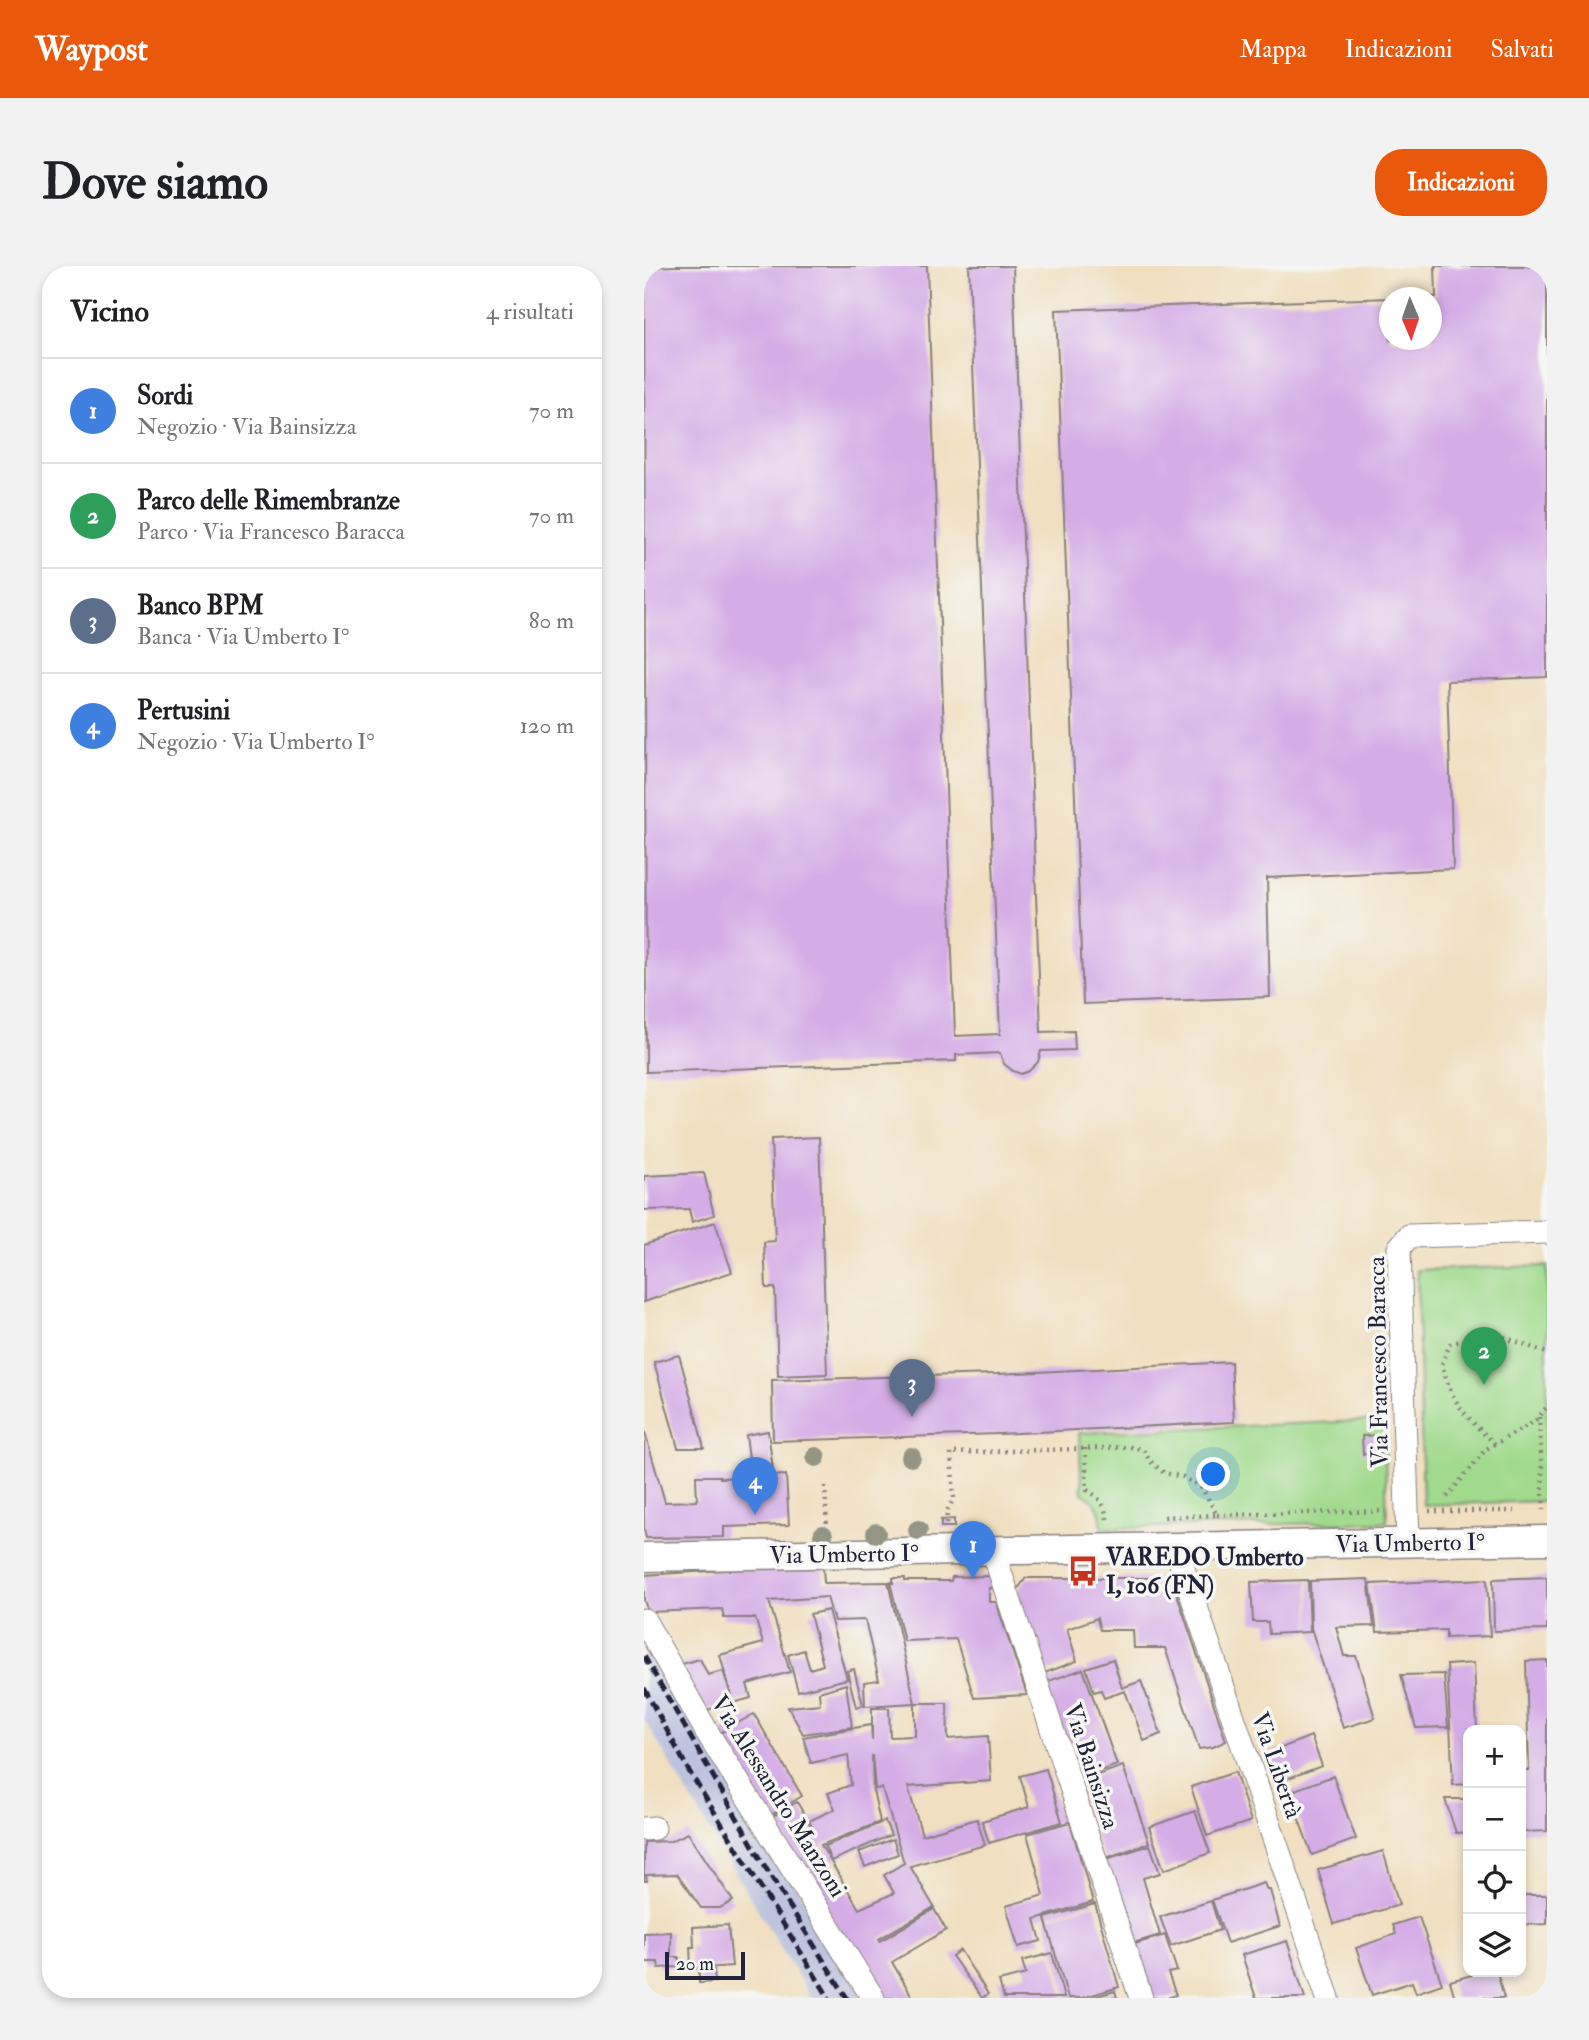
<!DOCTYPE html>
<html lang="it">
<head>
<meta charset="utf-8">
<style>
	body { margin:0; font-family:"IM FELL Double Pica",serif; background:#f2f2f2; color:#202124 }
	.controls { position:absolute; right:21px; bottom:21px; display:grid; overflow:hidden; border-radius:14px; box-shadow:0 4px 10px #0003 }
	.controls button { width:63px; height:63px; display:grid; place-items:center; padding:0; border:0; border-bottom:2px solid #e0e0e0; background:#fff; color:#202124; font:35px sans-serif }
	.compass { position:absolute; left:735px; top:21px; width:63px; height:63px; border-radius:50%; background:#fff; box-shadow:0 4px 10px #0003; rotate:178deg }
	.scale { position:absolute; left:21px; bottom:18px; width:80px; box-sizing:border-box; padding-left:7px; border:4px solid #22223b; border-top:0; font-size:19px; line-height:24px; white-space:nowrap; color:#22223b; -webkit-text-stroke:5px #f6f6f2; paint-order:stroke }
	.you { position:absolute; left:570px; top:1209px; width:24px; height:24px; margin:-18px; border:5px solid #fff; border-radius:50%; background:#1a73e8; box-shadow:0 0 0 10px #1a73e833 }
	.badge { display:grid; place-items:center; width:46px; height:46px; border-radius:50%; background:#ea580c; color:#fff; font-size:23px; font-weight:700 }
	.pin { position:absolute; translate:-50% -58px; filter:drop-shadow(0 2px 4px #0008) }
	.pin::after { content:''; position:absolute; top:37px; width:24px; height:21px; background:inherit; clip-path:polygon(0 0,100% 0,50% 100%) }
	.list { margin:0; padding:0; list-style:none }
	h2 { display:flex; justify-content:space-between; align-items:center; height:91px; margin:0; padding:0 28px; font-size:30px }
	h2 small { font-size:23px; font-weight:400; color:#757577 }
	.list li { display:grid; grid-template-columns:46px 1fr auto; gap:21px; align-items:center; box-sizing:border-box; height:105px; padding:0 28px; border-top:2px solid #e0e0e0 }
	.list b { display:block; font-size:26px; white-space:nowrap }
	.list p { margin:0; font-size:23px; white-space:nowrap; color:#757577 }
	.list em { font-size:23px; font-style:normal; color:#757577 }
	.icon { flex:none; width:38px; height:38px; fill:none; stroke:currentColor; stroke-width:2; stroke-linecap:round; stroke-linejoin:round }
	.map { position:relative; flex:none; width:903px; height:1732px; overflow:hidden; border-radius:28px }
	header { display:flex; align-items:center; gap:42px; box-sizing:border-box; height:98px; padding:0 35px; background:#ea580c; color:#fff }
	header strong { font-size:33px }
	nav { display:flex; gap:38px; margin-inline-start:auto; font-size:24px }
	.intro { display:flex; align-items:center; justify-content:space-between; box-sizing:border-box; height:168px; padding:0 42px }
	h1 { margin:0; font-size:49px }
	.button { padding:18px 32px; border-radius:28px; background:#ea580c; color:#fff; font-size:24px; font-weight:700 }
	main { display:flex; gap:42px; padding:0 42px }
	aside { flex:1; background:#fff; border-radius:28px; box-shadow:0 4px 10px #0003 }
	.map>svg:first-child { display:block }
	.industrial { fill:#bdc3de }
	.green { fill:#a1da8d; stroke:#627e64; stroke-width:2 }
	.building { fill:#d4ace6; fill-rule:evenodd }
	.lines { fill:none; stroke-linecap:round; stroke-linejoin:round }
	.minor-casing { stroke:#89807e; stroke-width:25 }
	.tertiary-casing { stroke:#89807e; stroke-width:31 }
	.path { stroke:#89807e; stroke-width:4.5; stroke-dasharray:2 5; stroke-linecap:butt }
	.minor { stroke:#fff; stroke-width:23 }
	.tertiary { stroke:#fff; stroke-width:28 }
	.rail { stroke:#22223b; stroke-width:5; stroke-dasharray:10 5; stroke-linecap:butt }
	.tree { fill:#949585 }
	.labels { text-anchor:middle; stroke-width:7; stroke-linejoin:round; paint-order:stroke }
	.street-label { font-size:24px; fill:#22223b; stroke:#f6f6f2 }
	.poi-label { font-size:24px; font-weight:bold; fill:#22223b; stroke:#f6f6f2; text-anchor:start }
</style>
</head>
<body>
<header>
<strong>Waypost</strong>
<nav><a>Mappa</a><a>Indicazioni</a><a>Salvati</a></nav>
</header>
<div class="intro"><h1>Dove siamo</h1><a class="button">Indicazioni</a></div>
<main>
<aside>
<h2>Vicino<small>4 risultati</small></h2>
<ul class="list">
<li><span class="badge" style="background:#3f7fe0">1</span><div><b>Sordi</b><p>Negozio · Via Bainsizza</p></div><em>70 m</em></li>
<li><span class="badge" style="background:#2e9e5b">2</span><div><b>Parco delle Rimembranze</b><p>Parco · Via Francesco Baracca</p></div><em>70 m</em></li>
<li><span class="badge" style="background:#5c6f8a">3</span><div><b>Banco BPM</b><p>Banca · Via Umberto I°</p></div><em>80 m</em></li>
<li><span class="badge" style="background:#3f7fe0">4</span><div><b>Pertusini</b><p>Negozio · Via Umberto I°</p></div><em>120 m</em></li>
</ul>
</aside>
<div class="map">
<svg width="903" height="1732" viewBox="0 0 903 1732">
	<rect width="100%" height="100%" fill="#f6f6f2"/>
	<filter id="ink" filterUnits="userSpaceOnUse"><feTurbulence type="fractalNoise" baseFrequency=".0143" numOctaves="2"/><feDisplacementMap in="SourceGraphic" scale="14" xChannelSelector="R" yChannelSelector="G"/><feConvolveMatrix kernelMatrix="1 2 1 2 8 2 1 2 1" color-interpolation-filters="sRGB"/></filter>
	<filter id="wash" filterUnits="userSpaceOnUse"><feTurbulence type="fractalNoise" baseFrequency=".00686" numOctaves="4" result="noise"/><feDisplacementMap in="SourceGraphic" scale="28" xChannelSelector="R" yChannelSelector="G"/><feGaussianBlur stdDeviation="1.57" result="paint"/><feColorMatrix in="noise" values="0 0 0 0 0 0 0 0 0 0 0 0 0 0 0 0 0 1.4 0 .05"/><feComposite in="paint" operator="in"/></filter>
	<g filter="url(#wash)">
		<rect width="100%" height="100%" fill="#f0dfc0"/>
		<polygon class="industrial" points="0,1366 220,1732 167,1732 47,1533 0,1453"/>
		<g class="green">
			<polygon points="903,1000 903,1235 779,1239 773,1004"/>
			<path d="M740,1154L743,1256L458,1262C457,1245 454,1236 438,1227L435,1167Z"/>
		</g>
		<g id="blocks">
			<g class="building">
				<polygon points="33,0 283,0 311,770 356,768 325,0 369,0 397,766 430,765 431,784 397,785 394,796 385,805 377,808 369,805 360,798 356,787 312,789 312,795 2,806 0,1"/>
				<polygon points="791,0 903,0 903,411 803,415 809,603 623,612 626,731 439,738 412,44 746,32 746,74 788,74 788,31 792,31"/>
				<polygon points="175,871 183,1108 134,1110 131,1022 122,1022 120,976 131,975 127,873"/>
				<polygon points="60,907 70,949 48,956 45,943 0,944 0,910"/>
				<polygon points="71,956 88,1006 0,1036 0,979"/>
				<polygon points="35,1089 50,1143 60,1182 34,1182 10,1096"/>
				<polygon points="587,1096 590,1156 355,1168 129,1175 128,1114 353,1108"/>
				<polygon points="0,1163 21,1236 53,1235 52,1210 76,1210 76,1212 142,1209 145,1259 80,1261 80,1271 2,1272 0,1263"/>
				<polygon points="124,1165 129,1203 107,1207 102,1169"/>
				<polygon points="738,1169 738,1187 719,1188 718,1170"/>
				<polygon points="310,1253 310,1261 297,1261 297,1254"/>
				<polygon points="179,1301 180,1317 244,1316 271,1437 221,1440 220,1416 235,1414 221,1354 190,1355 183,1331 125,1335 146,1406 103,1418 107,1432 59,1445 38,1398 56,1393 64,1409 79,1405 87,1429 76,1389 119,1377 111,1352 80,1352 78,1343 4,1346 0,1334 0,1309 116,1302"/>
				<polygon points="350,1310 350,1322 345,1322 345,1336 352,1336 383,1429 330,1432 312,1373 260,1375 246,1316 249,1317 249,1312 261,1312 261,1315 307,1315 308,1311"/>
				<polygon points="903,1311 903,1364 850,1365 849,1313"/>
				<polygon points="382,1312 520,1312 530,1319 582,1475 569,1481 555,1483 521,1382 490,1382 489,1364 456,1364 453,1352 423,1363 433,1395 398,1408 373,1324"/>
				<polygon points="724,1313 730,1360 692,1361 700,1390 712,1390 731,1452 699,1462 667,1362 666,1315"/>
				<polygon points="843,1313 846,1370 802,1372 802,1364 733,1366 726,1318"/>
				<polygon points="664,1314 666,1366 625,1368 624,1356 609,1356 607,1316"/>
				<polygon points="184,1344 203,1413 154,1425 144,1389 160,1384 166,1403 179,1399 166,1348"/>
				<polygon points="469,1393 478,1422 497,1415 517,1468 500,1475 481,1425 460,1432 457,1424 450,1426 442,1402"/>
				<polygon points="903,1394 903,1565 877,1566 877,1504 885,1504 882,1395"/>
				<polygon points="830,1397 833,1464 824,1464 824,1518 809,1519 803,1399"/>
				<polygon points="210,1403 219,1439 212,1441 203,1405"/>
				<polygon points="439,1403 473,1499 433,1513 399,1417"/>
				<polygon points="800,1408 804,1461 772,1462 757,1409"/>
				<polygon points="202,1418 208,1461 159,1468 144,1441 176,1438 175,1426"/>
				<path d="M271,1437H303L304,1473L344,1470L347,1515L264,1521L278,1569L333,1553L341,1579L266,1600L290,1641L235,1673L236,1675L290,1643L302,1664L248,1696L269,1732H235L127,1551L153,1536L170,1565L165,1555L191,1543L184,1527L207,1519L204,1489L167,1497L159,1471L227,1459L228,1474V1442H245L246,1471L271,1470ZM228,1489L231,1523L238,1522L260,1597L240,1609L250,1627L215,1643L177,1579L236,1556L229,1524Z"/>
				<polygon points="110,1448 158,1530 127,1549 76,1467"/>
				<polygon points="667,1470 678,1500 631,1517 620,1489"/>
				<polygon points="479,1500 505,1577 459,1593 433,1516"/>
				<polygon points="402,1503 418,1556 345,1577 338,1555 385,1541 376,1510"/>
				<polygon points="591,1506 607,1555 563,1570 547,1521"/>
				<polygon points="689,1510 712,1573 668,1589 645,1526"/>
				<polygon points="801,1533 824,1533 824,1566 812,1567"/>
				<polygon points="551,1545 566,1587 520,1604 505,1561"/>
				<polygon points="241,1555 247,1569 187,1595 181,1580"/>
				<polygon points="426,1556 449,1636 391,1653 397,1675 374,1681 362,1640 400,1629 383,1568"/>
				<polygon points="44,1567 89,1635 76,1642 57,1642 33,1608 2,1609 3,1615 0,1615 0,1576 27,1575"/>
				<polygon points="249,1573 254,1588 221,1601 215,1586"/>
				<polygon points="506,1579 516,1607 499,1612 516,1669 486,1678 459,1594"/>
				<polygon points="739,1585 755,1639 690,1658 674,1604"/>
				<polygon points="620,1617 623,1624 626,1624 636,1660 583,1677 568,1634"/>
				<polygon points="877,1629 903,1629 903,1658 877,1659"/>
				<polygon points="567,1635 576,1664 527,1680 516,1651"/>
				<polygon points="451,1638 475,1721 438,1732 424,1732 401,1652"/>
				<polygon points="775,1651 798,1718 772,1727 768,1716 728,1729 712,1682 752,1668 749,1659"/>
				<polygon points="84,1659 88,1700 47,1703 46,1681 50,1681 49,1661"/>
				<polygon points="27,1666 27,1691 35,1691 35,1701 15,1702 14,1696 0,1696 0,1667"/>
				<polygon points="521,1669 533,1705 524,1707 532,1729 523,1732 504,1732 487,1679"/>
				<polygon points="643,1675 661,1732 612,1732 598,1689"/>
				<polygon points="316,1684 344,1728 338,1732 308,1690"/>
				<polygon points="408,1687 420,1732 360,1732 355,1715 382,1708 378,1695"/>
				<polygon points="70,1704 71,1716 55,1717 55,1705"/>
				<polygon points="839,1706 853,1706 860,1732 811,1732 806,1715"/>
				<polygon points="471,1725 473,1732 450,1732 450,1731"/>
			</g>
		</g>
	</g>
	<g filter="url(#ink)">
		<use href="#blocks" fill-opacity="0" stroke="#89807e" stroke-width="2"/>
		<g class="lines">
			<g class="minor-casing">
				<g id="minor">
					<polyline points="764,1277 755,982 765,970 903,966"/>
					<polyline points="532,1282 684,1732"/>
					<polyline points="349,1285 497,1732"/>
					<polyline points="0,1354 63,1466 229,1732"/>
					<polyline points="0,1563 10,1562"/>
				</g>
			</g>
			<g class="tertiary-casing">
				<polyline id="tertiary" points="0,1291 903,1274"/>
			</g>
			<g class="path">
				<polyline points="895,1151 900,1245"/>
				<path d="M851,1178C821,1149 808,1139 798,1098L806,1078L837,1069H854L903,1087"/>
				<path d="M441,1182L443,1224C455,1231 461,1239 463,1253"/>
				<polyline points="181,1220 183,1262"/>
				<polyline points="803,1231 842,1183 890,1156 903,1141"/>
				<polyline points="785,1245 871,1245"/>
				<polyline points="573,1249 741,1245"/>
				<polyline points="302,1258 303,1245 310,1232 307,1187 490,1181 499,1184 507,1196 520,1207 539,1211 558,1222 573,1249 517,1251"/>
			</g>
			<use href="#minor" class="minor"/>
			<use href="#tertiary" class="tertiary"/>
			<g class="rail">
				<polyline points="0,1390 123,1604 203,1732"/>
				<polyline points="0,1422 45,1505 185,1732"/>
			</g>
		</g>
		<g class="tree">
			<circle cx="172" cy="1191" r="10"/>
			<circle cx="267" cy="1191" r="10"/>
			<circle cx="274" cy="1264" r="10"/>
			<circle cx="232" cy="1267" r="10"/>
			<circle cx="179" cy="1269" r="10"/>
		</g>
	</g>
	<defs>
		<g id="bus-bare" transform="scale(2.415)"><path d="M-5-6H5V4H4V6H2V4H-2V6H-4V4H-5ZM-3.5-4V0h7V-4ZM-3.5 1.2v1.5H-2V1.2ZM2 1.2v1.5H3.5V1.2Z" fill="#c8321e" stroke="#f6f6f2" stroke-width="2.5" paint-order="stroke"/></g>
	</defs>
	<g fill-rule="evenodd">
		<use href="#bus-bare" x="439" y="1305"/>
	</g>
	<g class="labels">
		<g class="street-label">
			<text transform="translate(734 1096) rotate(-91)" y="8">Via Francesco Baracca</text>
			<text transform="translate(766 1277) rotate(-1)" y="8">Via Umberto I°</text>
			<text transform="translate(200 1288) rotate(-1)" y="8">Via Umberto I°</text>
			<text transform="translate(633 1499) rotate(71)" y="8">Via Libertà</text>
			<text transform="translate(448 1500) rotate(72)" y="8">Via Bainsizza</text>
			<text transform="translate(135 1530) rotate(58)" y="8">Via Alessandro Manzoni</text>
		</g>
		<g class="poi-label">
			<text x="462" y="1299">VAREDO Umberto<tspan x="462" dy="28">I, 106 (FN)</tspan></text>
		</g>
	</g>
</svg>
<div class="controls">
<button>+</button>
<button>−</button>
<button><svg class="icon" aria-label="locate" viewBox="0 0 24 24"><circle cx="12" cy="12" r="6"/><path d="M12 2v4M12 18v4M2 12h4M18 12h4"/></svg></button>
<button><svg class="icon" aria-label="layers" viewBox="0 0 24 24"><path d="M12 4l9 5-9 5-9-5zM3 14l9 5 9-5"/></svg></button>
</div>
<svg class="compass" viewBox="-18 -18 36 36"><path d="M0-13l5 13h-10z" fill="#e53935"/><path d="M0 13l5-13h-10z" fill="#757577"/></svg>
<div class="scale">20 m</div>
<div class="you"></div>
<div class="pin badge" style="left:329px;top:1313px;background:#3f7fe0">1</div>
<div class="pin badge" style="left:840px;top:1119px;background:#2e9e5b">2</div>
<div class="pin badge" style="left:268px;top:1151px;background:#5c6f8a">3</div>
<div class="pin badge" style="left:111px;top:1249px;background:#3f7fe0">4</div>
</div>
</main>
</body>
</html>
